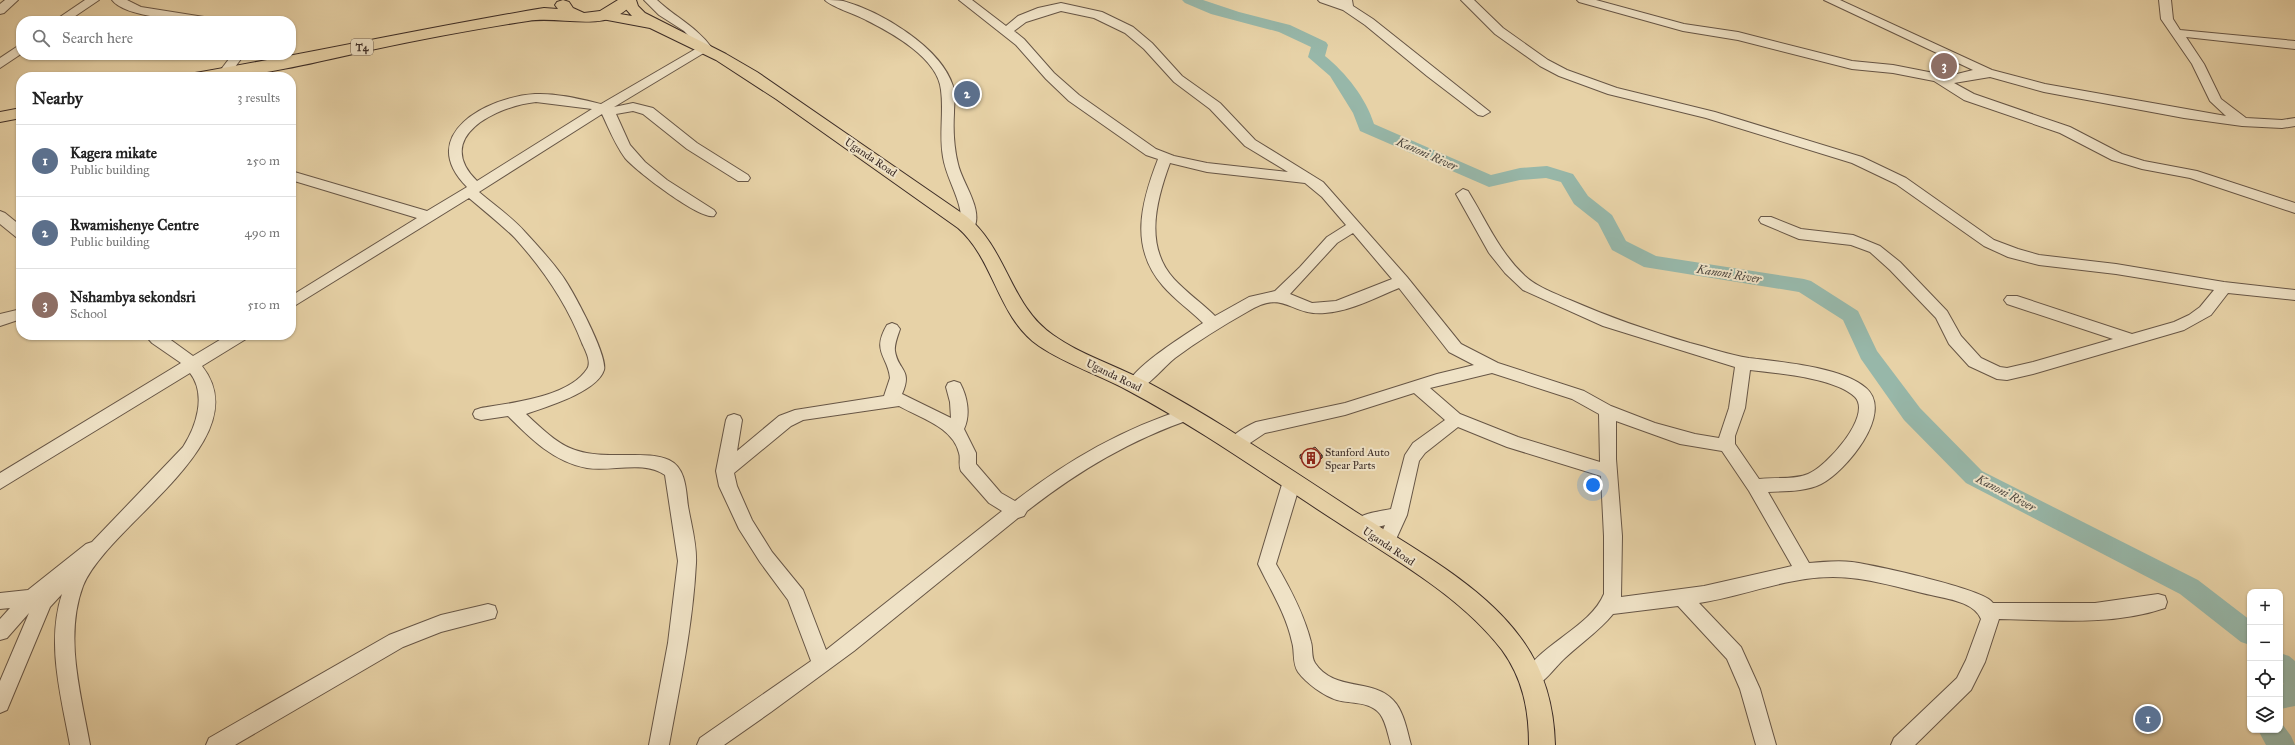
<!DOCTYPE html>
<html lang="en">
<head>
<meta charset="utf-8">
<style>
	body { margin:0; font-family:"IM FELL Great Primer",serif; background:#f2f2f2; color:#222 }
	.controls { position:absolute; right:12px; bottom:12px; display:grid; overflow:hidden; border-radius:8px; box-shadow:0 1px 3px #0004 }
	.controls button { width:36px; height:36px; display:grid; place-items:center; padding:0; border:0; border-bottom:1px solid #e0e0e0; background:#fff; color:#222; font:20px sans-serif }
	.you { position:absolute; left:1593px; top:485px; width:14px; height:14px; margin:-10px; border:3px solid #fff; border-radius:50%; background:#1a73e8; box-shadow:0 0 0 6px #1a73e833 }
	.badge { display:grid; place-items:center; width:26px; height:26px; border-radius:50%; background:#d93025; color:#fff; font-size:13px; font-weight:700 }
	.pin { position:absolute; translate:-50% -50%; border:2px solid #fff; box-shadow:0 1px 4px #0006 }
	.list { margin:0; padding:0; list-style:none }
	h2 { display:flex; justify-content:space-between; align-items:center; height:52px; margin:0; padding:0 16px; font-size:17px }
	h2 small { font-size:13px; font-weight:400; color:#767676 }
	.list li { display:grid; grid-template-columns:26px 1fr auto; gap:12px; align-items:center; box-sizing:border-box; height:72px; padding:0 16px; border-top:1px solid #e0e0e0 }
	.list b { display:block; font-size:15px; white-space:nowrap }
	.list p { margin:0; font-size:13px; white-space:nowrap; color:#767676 }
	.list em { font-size:13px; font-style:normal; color:#767676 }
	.icon { flex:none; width:22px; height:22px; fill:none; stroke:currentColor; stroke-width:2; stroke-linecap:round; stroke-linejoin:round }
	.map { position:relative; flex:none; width:2295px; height:745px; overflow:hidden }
	.search { position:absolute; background:#fff; box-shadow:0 1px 3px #0004; left:16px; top:16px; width:280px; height:44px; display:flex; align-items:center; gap:10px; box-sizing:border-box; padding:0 14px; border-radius:16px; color:#767676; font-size:15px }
	.panel { position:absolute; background:#fff; box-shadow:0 1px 3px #0004; left:16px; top:72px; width:280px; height:268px; border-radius:16px }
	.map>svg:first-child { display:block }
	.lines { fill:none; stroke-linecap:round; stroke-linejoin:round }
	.river { fill:#97b7a9; fill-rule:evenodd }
	.minor-casing { stroke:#675646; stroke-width:2 }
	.major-casing { stroke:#3c2c26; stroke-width:2 }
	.highway-casing { stroke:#3c2c26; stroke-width:2 }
	.minor { fill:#efe2c6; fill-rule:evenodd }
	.major { fill:#e7d2a7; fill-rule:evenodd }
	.highway { fill:#e7d2a7; fill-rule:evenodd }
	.wall { fill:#c5957a; stroke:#3c2c26 }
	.shaded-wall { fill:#a07963; stroke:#3c2c26 }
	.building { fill:#e5ad8e; stroke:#3c2c26 }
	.labels { text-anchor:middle; stroke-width:4; stroke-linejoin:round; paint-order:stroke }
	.shield { fill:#efe2c6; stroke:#726356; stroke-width:1 }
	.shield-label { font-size:10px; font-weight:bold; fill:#3c2c26 }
	.street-label { font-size:11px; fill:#3c2c26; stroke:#efe2c6 }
	.poi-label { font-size:11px; fill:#3c2c26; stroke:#efe2c6; text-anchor:start }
	.water-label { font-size:12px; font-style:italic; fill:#4e4840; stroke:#efe2c6 }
</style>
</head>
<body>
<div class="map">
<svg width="2295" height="745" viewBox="0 0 2295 745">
	<rect width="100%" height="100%" fill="#e7d2a7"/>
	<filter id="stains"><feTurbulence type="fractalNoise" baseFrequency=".005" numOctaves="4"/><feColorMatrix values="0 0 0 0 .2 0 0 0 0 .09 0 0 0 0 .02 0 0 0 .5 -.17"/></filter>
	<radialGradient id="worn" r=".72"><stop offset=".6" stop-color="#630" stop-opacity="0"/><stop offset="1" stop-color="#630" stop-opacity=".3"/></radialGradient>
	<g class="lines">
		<g class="river">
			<path d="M1182,0H1203L1239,12L1290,25L1326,42L1328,45L1325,56C1346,73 1366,98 1374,124L1491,175L1520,168L1547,166L1573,174L1588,196L1612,215L1626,241L1656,256L1804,279L1811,281L1858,311L1877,351L1920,408L1982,471L2198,580L2250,620V645L2241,642L2180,594L1966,483L1904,420L1861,359L1843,320L1799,292L1644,267L1612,250L1598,223L1574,204L1561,182L1546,178L1520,180L1489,187L1360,131L1353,113L1330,76L1308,57L1311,47L1279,32L1211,14L1185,3Z"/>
			<polygon points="2280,653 2289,656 2295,661 2295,706 2280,709 2280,685 2284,684 2280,681"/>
			<polygon points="2280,721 2291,736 2295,745 2266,745 2258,730 2280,730"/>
		</g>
		<g class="minor-casing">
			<g id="minor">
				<polygon points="5,0 18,0 4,13 0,14 0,4"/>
				<polygon points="85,0 99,0 68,21 54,21"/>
				<path d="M112,0H127L141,7L204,17L210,21C188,21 125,18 112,0Z"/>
				<path d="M644,0H657C675,17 697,27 712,48L614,107L633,103L653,108L697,143L748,175L750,178L748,181H738L687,149L643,114L633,111L616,114L630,145L645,162L667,180L714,210L716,213L714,216C700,220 636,171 625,158C615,144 609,129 602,114L479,192C494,205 512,217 525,232C537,245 550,259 561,274C571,287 608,355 604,370C597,392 546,407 526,414C563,449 573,456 625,455C639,455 656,454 669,460C686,468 686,490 688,506C691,524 697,544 696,563C693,624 680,685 669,745H649L668,643L678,561L665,475C644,460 611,472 587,468C554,462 531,439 508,416L481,420L475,418L473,414L475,410L481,408C511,403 569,397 587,369C592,362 585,350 582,343C567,304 543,269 515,238C501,224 484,211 469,198L291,308V296L417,218L291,180V171L427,211L467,187C415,135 487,97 535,94C557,93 580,99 601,104L699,47L684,31L659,15ZM536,102L592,109L477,181C432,137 497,106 536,102Z"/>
				<path d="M825,0C831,0 838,0 843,1C880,11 941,47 953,86C956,94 954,104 954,113C953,130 954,148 958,164C962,183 985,211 973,230H963L961,227C964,202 947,182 943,157C939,135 944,112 941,90C938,58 892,33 866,20C857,15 830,6 825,0Z"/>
				<path d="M959,0H972L1006,26L1018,16L1038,8L1061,3L1102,12L1133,27L1152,43L1182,76L1220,103L1255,140L1323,182L1407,277L1461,344L1498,363L1584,391L1611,406L1655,423L1695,434L1719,438L1729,408L1735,367L1603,326L1523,290L1505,273L1489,253L1456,194L1463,189L1468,191C1486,220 1499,252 1525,276C1537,287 1554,293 1570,300C1609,317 1649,331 1690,343C1710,348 1729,355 1749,358C1781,362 1842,367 1866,388C1895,413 1845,472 1821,484C1805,492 1785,491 1768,492L1809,563C1823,562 1838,560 1852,562C1873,565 1986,589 1993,603H2095L2158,594L2165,596L2167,602L2165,608C2113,626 2053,620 1999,619L1985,662L1971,690L1915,745H1891L1894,738L1957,678L1966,660L1981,619C1974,602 1948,599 1931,595C1900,588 1866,577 1833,577C1787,577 1744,596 1699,603L1741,647L1760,689L1776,745H1756L1740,689L1727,659L1678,606L1613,614C1599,631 1581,643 1565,658C1554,668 1545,683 1531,688L1524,685L1521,679C1537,645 1590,628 1604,594V536L1601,476L1507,447L1458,427L1425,453L1419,461L1407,515L1392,548L1386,550L1380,548L1377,543L1385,525L1359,533L1353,531L1350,526C1357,513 1378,512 1391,509L1405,455L1413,443L1445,420L1414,393L1345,415L1265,433L1241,449L1235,451L1229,449L1227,444C1232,434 1245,427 1256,422L1345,403L1437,374L1474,365L1449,352L1399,288C1375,298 1351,311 1325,313C1288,316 1286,288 1247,312C1222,326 1198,341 1175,358C1164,367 1153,381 1141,388C1137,391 1134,390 1129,388L1127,384C1138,364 1183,336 1203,323C1190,310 1175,300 1163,286C1129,247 1141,203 1158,159L1146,155L1069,101L1046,79L1016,45ZM1061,11L1094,18L1125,33L1144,49L1174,82L1210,109L1245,146L1288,172L1207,163L1174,156L1156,149L1079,95L1054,73L1024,39L1014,31L1026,22ZM1170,163L1207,172L1305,183L1322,197L1346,225L1327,237L1300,267L1275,291L1249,297L1215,316C1202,303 1187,293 1174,279C1144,246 1156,201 1170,163ZM1353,233L1392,279L1336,301L1312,303L1290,294L1337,243ZM1750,370C1777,373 1836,378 1855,397C1873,416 1825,468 1808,474C1793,480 1775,477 1759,479L1735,444V436L1745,408ZM1492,373L1572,399L1599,414L1600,462L1518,437L1460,414L1430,388ZM1616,421L1680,444L1722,451L1749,491L1792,566L1704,586L1621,597L1622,536L1616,459Z"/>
				<polygon points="1318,0 1352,0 1353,6 1373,19 1490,112 1483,116 1478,115 1427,76 1365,25 1343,10 1320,2"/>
				<polygon points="1461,0 1474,0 1503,28 1548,60 1567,70 1617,88 1715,112 1862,157 1906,178 1994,240 2018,249 2039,255 2116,264 2224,282 2295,290 2295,300 2228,293 2211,315 2184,330 2033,374 2007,380 1997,379 1969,366 1949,344 1936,318 1890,270 1870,252 1851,245 1799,239 1761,223 1759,220 1761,217 1771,217 1801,229 1853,235 1880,246 1900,262 1947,311 1961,336 1981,358 2000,367 2007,368 2033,362 2113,339 2007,304 2004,300 2007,296 2017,296 2132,334 2174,322 2189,315 2200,307 2214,290 2116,274 2039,265 2008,257 1984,246 1896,184 1852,163 1706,118 1608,94 1559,76 1540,66 1495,34"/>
				<polygon points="1577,0 1596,0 1684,24 1738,32 1852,61 1893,65 1949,76 1973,70 1824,0 1840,0 1992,70 2045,84 2226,116 2210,101 2192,64 2161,19 2159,0 2171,0 2173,19 2180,30 2295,41 2295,49 2186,37 2204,64 2221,99 2246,118 2282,120 2295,118 2295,126 2282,128 2242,126 2184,118 2044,92 1990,77 1954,83 1974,94 2070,127 2122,154 2144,161 2197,171 2295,203 2295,213 2190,178 2142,169 2112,160 2060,133 1964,100 1934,81 1893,73 1852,69 1738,40 1683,31 1579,2"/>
				<polygon points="21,44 21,54 0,68 0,58"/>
				<polygon points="232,55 244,55 229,75 221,75 219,72"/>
				<polygon points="0,211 5,213 21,226 21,239 16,237 0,224"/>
				<polygon points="21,309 21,319 0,326 0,314"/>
				<path d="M892,323L897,325L900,329C898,335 894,345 895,351C898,371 913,369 902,394L951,418L950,402L946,387L948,383L954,381L960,383C967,396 971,414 964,429L976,453V464L1001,493L1015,501C1070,459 1122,429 1188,408L1194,410L1196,414L1194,418C1130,440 1080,470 1027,511L1024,516L1018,518L854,651L771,712L724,745H697L700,738L811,661L788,600L760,562L739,529L719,486L716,471L726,420L728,416L734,414L740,416L742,420L737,451L779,416L795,410L884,396L890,378C888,356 871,352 887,325ZM899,406C920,418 953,427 959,453C961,459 958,464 961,471L989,503L1002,511L826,650L803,590L772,552L752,520L737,486L734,473L791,426L803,420Z"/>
				<path d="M145,335H164L193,356L228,335H248L246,339L202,366C261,440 108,524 83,586C64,637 81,694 90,745H70C61,696 46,643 62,594L50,607L7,710L0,713V681L29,613L7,638L0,640V619L10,608L0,609V593L28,590L86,544L92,542L183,447C196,427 207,395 190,373L0,489V473L181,363L152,343Z"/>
				<path d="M1292,474L1298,476L1301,481L1276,564C1290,588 1304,614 1311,642C1313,648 1311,657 1315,663C1334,692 1373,678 1393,700C1404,711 1407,731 1411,745H1391C1388,735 1386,722 1380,714C1370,701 1351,704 1337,700C1324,696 1306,683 1298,672C1292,663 1295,651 1292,642C1286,614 1270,589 1258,564L1283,481L1286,476Z"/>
				<polygon points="488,604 495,606 497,612 495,618 441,632 403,647 235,745 206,745 209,738 389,635 441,615"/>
			</g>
		</g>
		<g class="major-casing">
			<path id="major" d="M622,0H636L638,6L645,13L726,54L757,72L966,216C1007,248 1010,306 1053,335C1081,355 1115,365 1145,381C1218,420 1287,467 1356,512C1411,547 1481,584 1520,637C1544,669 1554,705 1555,745H1529C1529,710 1523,679 1502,650C1459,594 1391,558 1334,520C1266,476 1200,429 1129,391C1100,375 1067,365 1039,346C997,317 995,260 958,228L776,99L716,60L650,28L602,19L595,15L602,11L632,16L624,7Z"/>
		</g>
		<g class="highway-casing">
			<g id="highway">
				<path d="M563,0L569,2L573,8L584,13L600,11L618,0H635C610,36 564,15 528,21C475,29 423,39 371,50C325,60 278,72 232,77C219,78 205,77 192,77L195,73L201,72C316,52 429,27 544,8L558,9L555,5L557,2Z"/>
				<polygon points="21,108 21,118 0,122 0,112"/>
			</g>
		</g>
		<use href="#minor" class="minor"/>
		<use href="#major" class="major"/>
		<use href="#highway" class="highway"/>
	</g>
	<polygon class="wall" points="1300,455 1322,455 1322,458 1307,466 1300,458"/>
	<polygon class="shaded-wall" points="1322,455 1322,458 1307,466 1308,463"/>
	<polygon class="building" points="1315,447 1322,455 1308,463 1300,455"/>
	<defs>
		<g id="building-ring" transform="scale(1)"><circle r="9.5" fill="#efe2c6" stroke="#8f2418" stroke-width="1.5"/><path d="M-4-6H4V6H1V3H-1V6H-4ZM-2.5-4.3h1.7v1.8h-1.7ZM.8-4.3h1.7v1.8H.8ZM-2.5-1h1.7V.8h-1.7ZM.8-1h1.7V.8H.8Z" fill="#8f2418"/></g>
	</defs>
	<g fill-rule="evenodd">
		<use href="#building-ring" x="1311" y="458"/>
	</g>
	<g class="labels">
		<rect class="shield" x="351" y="39" width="22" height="16" rx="3"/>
		<g class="shield-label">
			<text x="362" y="51">T4</text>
		</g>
		<g class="street-label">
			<text transform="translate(871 157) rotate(34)" y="4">Uganda Road</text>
			<text transform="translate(1114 375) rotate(26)" y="4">Uganda Road</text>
			<text transform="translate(1389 546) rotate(34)" y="4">Uganda Road</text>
		</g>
		<g class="poi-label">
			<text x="1325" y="456">Stanford Auto<tspan x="1325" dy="13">Spear Parts</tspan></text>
		</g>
		<g class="water-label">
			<text transform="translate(1427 154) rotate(24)" y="4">Kanoni River</text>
			<text transform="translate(1729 274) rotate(9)" y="4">Kanoni River</text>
			<text transform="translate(2006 493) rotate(28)" y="4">Kanoni River</text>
		</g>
	</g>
	<rect width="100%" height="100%" filter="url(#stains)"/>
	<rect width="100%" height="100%" fill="url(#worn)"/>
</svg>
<div class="controls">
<button>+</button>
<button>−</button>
<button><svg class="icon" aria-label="locate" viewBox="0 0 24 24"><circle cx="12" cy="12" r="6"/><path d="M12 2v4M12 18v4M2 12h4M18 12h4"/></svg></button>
<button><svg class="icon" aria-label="layers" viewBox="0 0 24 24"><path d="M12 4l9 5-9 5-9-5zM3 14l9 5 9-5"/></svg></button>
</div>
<div class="you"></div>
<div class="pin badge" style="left:2148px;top:719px;background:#5c6f8a">1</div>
<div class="pin badge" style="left:967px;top:94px;background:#5c6f8a">2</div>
<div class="pin badge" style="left:1944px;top:66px;background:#8d6e63">3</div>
<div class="search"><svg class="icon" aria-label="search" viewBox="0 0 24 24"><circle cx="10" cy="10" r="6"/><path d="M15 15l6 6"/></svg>Search here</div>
<section class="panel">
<h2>Nearby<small>3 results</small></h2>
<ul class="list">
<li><span class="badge" style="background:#5c6f8a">1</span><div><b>Kagera mikate</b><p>Public building</p></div><em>250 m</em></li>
<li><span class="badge" style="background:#5c6f8a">2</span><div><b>Rwamishenye Centre</b><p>Public building</p></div><em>490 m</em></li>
<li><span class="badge" style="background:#8d6e63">3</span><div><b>Nshambya sekondsri</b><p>School</p></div><em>510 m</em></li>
</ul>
</section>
</div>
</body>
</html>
